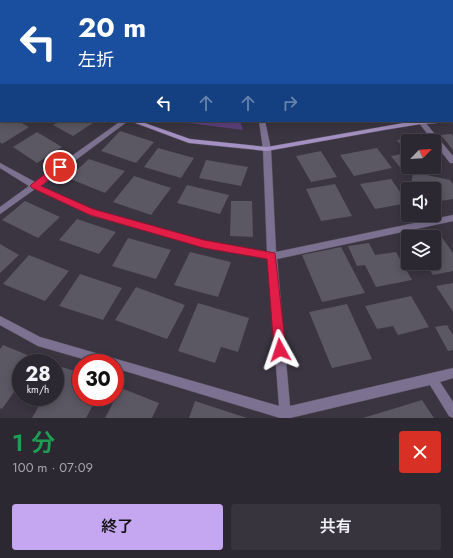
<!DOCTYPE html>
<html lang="ja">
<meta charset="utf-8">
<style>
:root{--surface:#2c2831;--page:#38343d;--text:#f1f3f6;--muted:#a6a6ab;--line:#48444d;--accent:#c5a7f1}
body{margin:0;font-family:Jost,"Noto Sans JP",sans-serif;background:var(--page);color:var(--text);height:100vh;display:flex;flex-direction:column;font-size:15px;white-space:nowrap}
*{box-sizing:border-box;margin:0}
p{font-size:13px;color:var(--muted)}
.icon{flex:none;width:22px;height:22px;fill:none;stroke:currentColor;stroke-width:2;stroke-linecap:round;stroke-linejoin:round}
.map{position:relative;height:418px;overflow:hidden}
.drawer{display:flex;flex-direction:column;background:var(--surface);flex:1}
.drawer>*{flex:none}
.banner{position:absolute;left:0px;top:0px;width:453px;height:122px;box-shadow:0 2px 10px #0003,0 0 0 1px var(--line);background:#1a4fa0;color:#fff;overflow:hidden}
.needle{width:26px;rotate:65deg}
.controls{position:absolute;left:401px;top:134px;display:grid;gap:8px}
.controls a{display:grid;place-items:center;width:40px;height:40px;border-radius:4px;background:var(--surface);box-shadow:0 2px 10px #0003,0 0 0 1px var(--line);font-size:20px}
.speed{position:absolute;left:12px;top:354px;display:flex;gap:8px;font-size:20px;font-weight:700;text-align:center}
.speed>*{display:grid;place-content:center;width:52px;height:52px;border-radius:50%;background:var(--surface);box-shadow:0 2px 10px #0003,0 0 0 1px var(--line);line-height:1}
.speed small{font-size:10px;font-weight:400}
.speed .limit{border:6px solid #d22;background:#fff;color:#111}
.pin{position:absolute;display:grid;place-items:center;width:34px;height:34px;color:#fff;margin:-17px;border:2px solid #fff;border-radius:50%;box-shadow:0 1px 4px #0007}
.me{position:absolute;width:44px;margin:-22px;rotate:355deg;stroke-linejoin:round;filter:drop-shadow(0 0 3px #0008)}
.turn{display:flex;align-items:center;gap:14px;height:84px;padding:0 12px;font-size:18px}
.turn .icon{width:52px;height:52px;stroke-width:2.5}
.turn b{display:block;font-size:28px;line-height:34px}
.lanes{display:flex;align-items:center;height:38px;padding:0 12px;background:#0003;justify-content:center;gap:20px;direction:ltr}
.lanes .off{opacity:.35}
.round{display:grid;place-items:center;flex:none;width:42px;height:42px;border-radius:4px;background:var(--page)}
.head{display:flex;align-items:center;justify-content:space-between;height:68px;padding:0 12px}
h1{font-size:24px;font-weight:600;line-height:30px;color:#1e9e55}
.action{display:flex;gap:8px;margin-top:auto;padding:8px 12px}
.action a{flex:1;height:46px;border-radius:4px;background:var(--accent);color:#111;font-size:16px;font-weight:600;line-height:46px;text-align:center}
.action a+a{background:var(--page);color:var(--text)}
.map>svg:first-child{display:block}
</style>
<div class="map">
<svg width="453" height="418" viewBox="0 0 453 418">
<rect width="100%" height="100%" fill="#3a3541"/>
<!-- green -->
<path fill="#5c437c" d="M180 121H240L243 130 181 122Z"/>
<!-- building -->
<path fill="#5b5763" d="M0 121H18L29 127 2 144 0 142Z
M60 121H96L73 136 53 125Z
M120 131 154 142 136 163 101 151Z
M37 132 62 147 37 163 13 147Z
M451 134 453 136V149H452L441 135Z
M418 137 422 141H408V167L417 168 402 170 391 156 407 153 397 140Z
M158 148 194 158 181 178 144 167Z
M377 148 392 168 354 176 340 155Z
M321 151 337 177 311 182 296 156Z
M89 159 125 171 105 193 68 178Z
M206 160 248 167 241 186 199 178Z
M413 172 450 180 453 184V199L434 202V189H413L411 186Z
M134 176 171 188 151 215 113 202Z
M391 179 408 203 375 209 360 184Z
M335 184 352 216 321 221 306 189Z
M187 185 229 195 220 214 177 203Z
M25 201 60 217 38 238 2 220Z
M231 201H252L253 237 230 236Z
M77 219 116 232 99 254 59 240Z
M436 229 453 253V271L433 275 425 263H434V237H421L418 232Z
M128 238 171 250 156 279 112 266Z
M369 243 375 255 396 252 412 280 376 287 365 265 357 266 348 246Z
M0 244 19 255 0 273Z
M341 247 365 293 322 302 302 255Z
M190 252 231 262 218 297 174 285Z
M29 255 69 271 45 301 3 284Z
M80 274 122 288 103 320 59 306Z
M453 283V312L436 286Z
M136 287 185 305 167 339 115 320Z
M411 296 429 327 398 335 393 326 377 329 365 306Z
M198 303 249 318 238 352 221 347 215 363 178 351Z
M347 304 372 359 332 368 309 312Z
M447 325 453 335V350L448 351 435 327Z
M3 345 37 359 34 363H21V382L2 409 0 408V349Z
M62 367 81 373V397H97L86 418H32L44 397H55V379Z
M121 388 159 403 152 418H105Z
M422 400 434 418H363Z
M195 401 247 418H189Z"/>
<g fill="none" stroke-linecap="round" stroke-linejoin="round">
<!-- street casing -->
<g stroke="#56525d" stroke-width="1">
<path id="street" d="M166 0H171V1H166Z
M121 121H128L41 186 92 210 204 241 267 252 263 149 259 121H265L271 149 276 252 453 215V221L277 259 290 406 453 368V378L440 382 453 402V418L449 416 430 385 290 418H280L115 368V363H97L38 346 0 325V316L40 337 279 406 268 259 204 247 90 215 35 189 0 214V207L29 186 0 168V163L35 182Z
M418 121H424L453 156V163H450L419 123Z"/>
</g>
<!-- secondary casing -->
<g stroke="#56525d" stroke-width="1">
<path id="secondary" d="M0 56 1 57V61L0 60Z
M452 118H453V123L450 122 449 121H452Z
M130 121H139L190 139 267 147 415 121H440L437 123 421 124 384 130 267 151 189 143Z"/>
</g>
<!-- street -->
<use href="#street" fill="#7d7191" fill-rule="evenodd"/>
<!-- secondary -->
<use href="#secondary" fill="#a490c2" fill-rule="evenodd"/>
</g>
<!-- route -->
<path fill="#e11d48" stroke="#92132f" d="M57 165H60L65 167 41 186 93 209 204 240 275 253 286 350 284 354 280 356 276 354 274 350 267 259 204 248 90 215 32 188 30 186 32 184Z"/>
</svg>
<div class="controls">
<a><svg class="needle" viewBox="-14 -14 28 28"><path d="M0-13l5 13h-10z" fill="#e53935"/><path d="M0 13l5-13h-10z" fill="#a6a6ab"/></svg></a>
<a><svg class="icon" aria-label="sound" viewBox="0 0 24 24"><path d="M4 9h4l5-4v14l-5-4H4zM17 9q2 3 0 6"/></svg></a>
<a><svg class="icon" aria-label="layers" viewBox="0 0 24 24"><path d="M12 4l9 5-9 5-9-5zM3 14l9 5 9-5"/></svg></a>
</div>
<div class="speed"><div>28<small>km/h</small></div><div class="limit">30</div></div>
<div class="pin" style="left:60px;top:167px;background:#d93025"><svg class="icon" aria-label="arrive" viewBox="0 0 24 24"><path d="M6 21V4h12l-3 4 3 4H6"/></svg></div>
<svg class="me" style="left:280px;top:350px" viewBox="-20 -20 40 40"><path d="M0-17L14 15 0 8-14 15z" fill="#e11d48" stroke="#fff" stroke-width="4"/></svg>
<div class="banner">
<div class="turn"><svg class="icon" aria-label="left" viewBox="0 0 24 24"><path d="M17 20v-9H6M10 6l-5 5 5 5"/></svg><div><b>20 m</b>左折</div></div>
<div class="lanes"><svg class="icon" aria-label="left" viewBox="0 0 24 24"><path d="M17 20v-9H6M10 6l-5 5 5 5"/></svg><svg class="icon off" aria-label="ahead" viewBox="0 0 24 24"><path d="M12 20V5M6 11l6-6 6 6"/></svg><svg class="icon off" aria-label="ahead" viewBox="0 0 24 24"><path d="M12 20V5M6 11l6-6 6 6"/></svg><svg class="icon off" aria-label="right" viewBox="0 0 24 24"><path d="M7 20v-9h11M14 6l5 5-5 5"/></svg></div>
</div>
</div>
<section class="drawer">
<div class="head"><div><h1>1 分</h1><p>100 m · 07:09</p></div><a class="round" style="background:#d93025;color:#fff"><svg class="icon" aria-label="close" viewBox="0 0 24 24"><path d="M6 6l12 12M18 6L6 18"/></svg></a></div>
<div class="action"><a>終了</a><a>共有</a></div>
</section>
